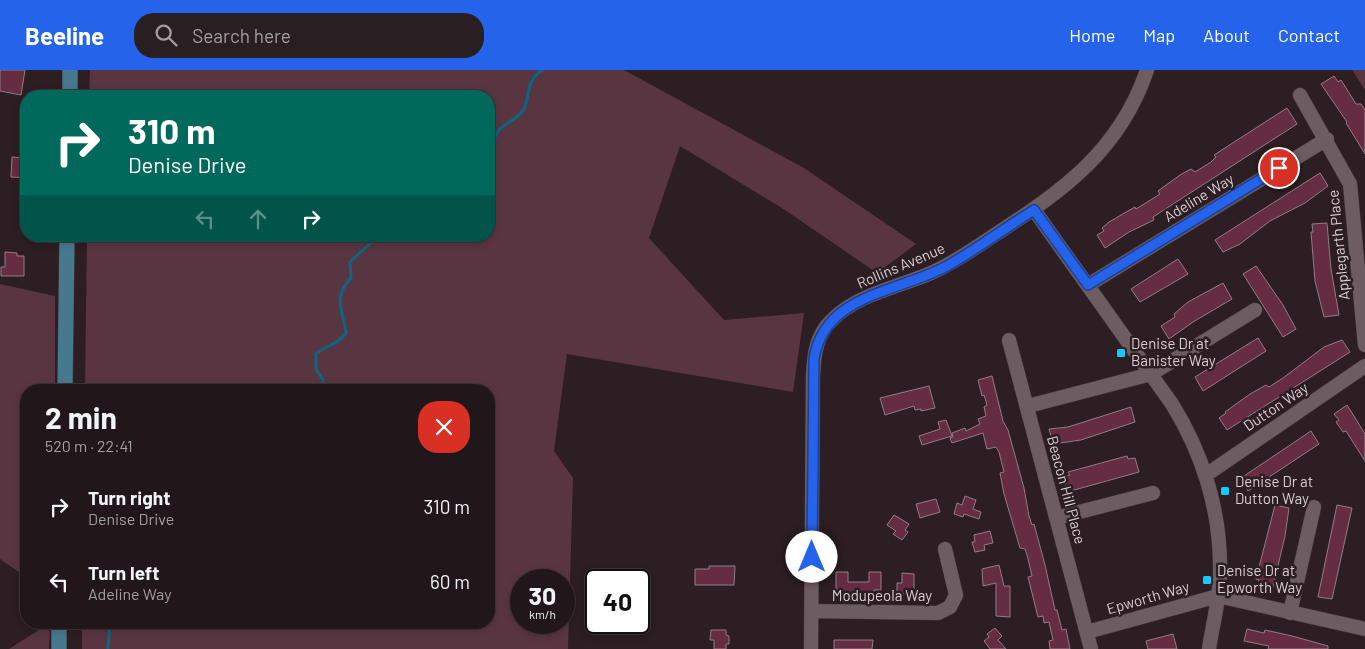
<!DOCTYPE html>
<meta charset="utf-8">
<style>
:root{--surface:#21161a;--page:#291f23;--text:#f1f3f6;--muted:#a29fa2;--line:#3e3539;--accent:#2563eb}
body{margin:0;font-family:Barlow,sans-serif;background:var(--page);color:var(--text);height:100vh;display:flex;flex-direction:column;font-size:19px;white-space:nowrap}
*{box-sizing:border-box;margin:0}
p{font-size:16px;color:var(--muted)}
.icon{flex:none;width:28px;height:28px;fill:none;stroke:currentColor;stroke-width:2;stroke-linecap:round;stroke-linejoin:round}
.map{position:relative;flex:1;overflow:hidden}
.side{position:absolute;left:20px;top:314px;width:475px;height:245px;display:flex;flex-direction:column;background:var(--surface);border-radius:20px;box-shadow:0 2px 8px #0003,0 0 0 1px var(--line)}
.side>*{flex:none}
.hud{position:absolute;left:20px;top:20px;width:475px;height:152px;border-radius:20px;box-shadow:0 2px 8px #0003,0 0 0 1px var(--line);background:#00695c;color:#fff;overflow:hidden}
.speed{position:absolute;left:510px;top:499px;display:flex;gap:10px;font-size:25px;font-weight:700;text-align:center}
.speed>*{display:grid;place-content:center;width:65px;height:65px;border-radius:50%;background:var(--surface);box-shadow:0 2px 8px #0003,0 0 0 1px var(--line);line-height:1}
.speed small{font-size:12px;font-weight:400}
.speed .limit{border:2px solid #111;border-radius:8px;background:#fff;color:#111}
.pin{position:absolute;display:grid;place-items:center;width:42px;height:42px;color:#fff;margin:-21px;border:2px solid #fff;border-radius:50%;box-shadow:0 1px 5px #0007}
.me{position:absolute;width:55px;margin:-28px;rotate:0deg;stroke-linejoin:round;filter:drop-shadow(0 0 4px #0008)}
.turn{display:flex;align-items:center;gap:18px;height:105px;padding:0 25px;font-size:22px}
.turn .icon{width:65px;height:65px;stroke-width:2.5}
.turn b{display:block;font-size:35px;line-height:42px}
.lanes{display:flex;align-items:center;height:48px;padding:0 25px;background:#0003;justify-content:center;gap:25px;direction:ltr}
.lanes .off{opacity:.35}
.round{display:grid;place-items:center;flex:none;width:52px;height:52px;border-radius:20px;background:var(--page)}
.headline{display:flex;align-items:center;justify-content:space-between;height:85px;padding:0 25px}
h1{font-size:30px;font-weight:700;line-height:38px}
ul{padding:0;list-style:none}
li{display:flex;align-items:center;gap:15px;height:75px;padding:0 25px}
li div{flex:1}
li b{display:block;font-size:19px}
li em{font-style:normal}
header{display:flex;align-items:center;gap:30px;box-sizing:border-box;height:70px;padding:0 25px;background:var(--accent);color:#fff}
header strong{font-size:24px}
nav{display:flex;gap:28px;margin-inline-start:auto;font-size:18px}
.search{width:350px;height:45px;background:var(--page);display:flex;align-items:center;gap:12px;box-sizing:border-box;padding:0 18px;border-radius:20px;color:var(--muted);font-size:19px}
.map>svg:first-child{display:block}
</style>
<header>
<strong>Beeline</strong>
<div class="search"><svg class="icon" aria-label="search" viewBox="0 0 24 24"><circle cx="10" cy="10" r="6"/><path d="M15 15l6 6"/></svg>Search here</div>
<nav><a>Home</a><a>Map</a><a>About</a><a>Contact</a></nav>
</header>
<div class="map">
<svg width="1365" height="579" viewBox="0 0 1365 579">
<rect width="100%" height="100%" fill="#2c1e23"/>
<!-- green -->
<path fill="#593542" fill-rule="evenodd" d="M90 0H624L804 98 916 174 877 203 785 140 680 76 649 168 724 250 804 243 793 322 567 284 554 381 573 408 568 579H82V553L489 552V320H85L87 166H489V26H89ZM521 510H564V552H521Z
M1352 0H1365V20Z
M0 214 55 226V320H26V507L0 489Z
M50 553 49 579H9Z"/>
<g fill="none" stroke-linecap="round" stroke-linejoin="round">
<!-- stream -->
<path stroke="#0b6781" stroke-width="3" d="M489 76C493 71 496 64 500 59 507 52 519 49 524 39 531 22 525 13 542 0
M322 320 323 310 316 299V284C326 275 339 274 346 263 343 240 332 228 351 208L350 192 378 166
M108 579 110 552"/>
</g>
<!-- building -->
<path fill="#652c42" stroke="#907e84" d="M0 0H25L21 25 0 21Z
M1334 6 1338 12 1341 10 1356 34H1361L1365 40V84L1346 53 1347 52 1321 14Z
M1287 38 1297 54 1153 147 1154 150 1129 162 1105 178 1097 165 1104 161 1102 158 1109 152 1135 137 1136 139 1160 124 1158 121 1180 105 1191 99 1195 102 1211 92 1216 87 1214 85Z
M12 87 24 88 23 92H26V108L11 107Z
M1320 103 1328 116 1305 133 1270 151 1240 174 1223 182 1215 170Z
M1327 153 1331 199 1339 245 1324 247 1315 211 1311 162H1313L1312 154Z
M5 182 17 183V186H24V206H1V197H5Z
M1178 189 1188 204 1140 232 1131 219Z
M1256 196 1283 235 1296 259 1283 267 1243 204Z
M1223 213 1232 229 1193 252 1169 269 1161 256 1175 247 1174 244 1188 232Z
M1258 268 1266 281 1203 321 1195 307Z
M1342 270 1350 282 1227 360 1219 348 1226 343 1225 342 1250 324 1266 315 1269 317 1283 308 1324 277Z
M992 306 1003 351 1008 360 1024 418 1029 446 1032 455 1034 454 1045 495 1055 540H1057L1062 560 1066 559 1070 579H1050L1049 571 1053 570 1049 552 1044 553 1043 546 1038 547 1028 507 1032 506 1027 485 1025 479 1020 478 1004 424 1000 403 1004 402 999 382 996 377 987 379 983 363 955 372 952 373 950 368 953 367 952 363 965 358 966 361 980 354 978 349 986 346 984 337 987 335 984 325 982 326 978 310Z
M929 316 935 338 921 341V339L915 340 914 336 885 345 880 328Z
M1347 335 1365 364V391L1346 361 1343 362 1336 352 1339 350 1334 344Z
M1131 337 1135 352 1081 370 1053 374 1049 359 1068 357Z
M946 350 952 366 922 375 919 366 940 359 938 352Z
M1311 361 1319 374 1248 421 1241 408Z
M1127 386 1128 389 1135 388 1139 402 1067 422 1063 407 1070 405 1068 402Z
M965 426 976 430 973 439 981 442 979 449 964 444 963 447 954 444 957 433 962 435Z
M936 429 940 442 920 448 916 434Z
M1275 435 1289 438 1285 466 1272 521 1258 518 1259 510 1256 509Z
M1337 435 1352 438 1332 529 1318 527Z
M894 445 909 454 905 460 908 462 902 470 893 464 896 461 887 455Z
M990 461 993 473 984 475 985 480 975 482 972 472H975L974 465Z
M999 495 1004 516H1010V547L996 546V513L983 516 982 499Z
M709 496H735L734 515H695V499H709Z
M836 502H848V512H869V502H881V520H874V523H842V520L836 519Z
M902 503 914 504V521H907V524H897V513H902Z
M995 558 1002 566 998 570 1006 579H990L984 571 989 567 987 564Z
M1247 559 1264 563 1265 560 1292 566 1328 576V579H1268L1269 576 1244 571Z
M711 560H726V565L729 566V574H726V579H714V570H710Z
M1173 564 1177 579H1148L1146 571Z
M834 570H873L872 579H834Z"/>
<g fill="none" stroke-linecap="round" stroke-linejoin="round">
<!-- minor casing -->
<g stroke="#473c3f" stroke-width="15">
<path id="minor" d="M1300 25 1350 114 1365 275
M1034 140 1172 334C1202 382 1220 439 1220 496 1221 524 1213 552 1209 579
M1088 215 1327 69
M1009 270 1091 579
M1028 336 1151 304 1255 240
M1206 405 1365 296
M1056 448 1153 423
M812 541 938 543 950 537 956 525 945 479
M1290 543 1314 437
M1087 562 1218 526 1365 559
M811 579 813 306C814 285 816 265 832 250 857 224 899 217 931 203 954 193 975 178 996 164 1064 120 1120 80 1147 0"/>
</g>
<!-- major casing -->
<g stroke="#473c3f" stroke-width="16">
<path id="major" d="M70 26V0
M65 320 67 166
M59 579V552"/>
</g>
<!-- minor -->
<use href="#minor" stroke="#6d5c61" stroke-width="14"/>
<!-- major -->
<use href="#major" stroke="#47798e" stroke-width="15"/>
</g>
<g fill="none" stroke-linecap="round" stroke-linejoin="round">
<!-- route casing -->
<g stroke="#184099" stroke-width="12">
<path id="route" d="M812 487 814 289C824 224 899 222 947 196 977 179 1005 158 1034 140L1088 215 1279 98"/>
</g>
<!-- route -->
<use href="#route" stroke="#2563eb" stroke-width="9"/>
</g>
<!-- markers -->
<g fill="#13cafb" stroke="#2c1e23" stroke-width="2">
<rect x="1116" y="278" width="10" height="10" rx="2.5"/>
<rect x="1220" y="416" width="10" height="10" rx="2.5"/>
<rect x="1202" y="505" width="10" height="10" rx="2.5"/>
</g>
<g text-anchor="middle" stroke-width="5" stroke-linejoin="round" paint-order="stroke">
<!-- street labels -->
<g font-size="15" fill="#d8cfd2" stroke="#2c1e23">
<text transform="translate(1199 128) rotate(-31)" y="5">Adeline Way</text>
<text transform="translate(1339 175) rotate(-96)" y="5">Applegarth Place</text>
<text transform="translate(901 196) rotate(-23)" y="5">Rollins Avenue</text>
<text transform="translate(1276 337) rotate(-34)" y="5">Dutton Way</text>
<text transform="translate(1066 420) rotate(75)" y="5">Beacon Hill Place</text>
<text x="882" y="531">Modupeola Way</text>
<text transform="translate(1148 528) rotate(-16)" y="5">Epworth Way</text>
</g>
<!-- poi labels -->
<g font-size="15" fill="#d8cfd2" stroke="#2c1e23" text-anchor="start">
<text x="1131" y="279">Denise Dr at<tspan x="1131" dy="17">Banister Way</tspan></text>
<text x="1235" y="417">Denise Dr at<tspan x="1235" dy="17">Dutton Way</tspan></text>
<text x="1217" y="506">Denise Dr at<tspan x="1217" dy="17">Epworth Way</tspan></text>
</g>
</g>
</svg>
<div class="speed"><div>30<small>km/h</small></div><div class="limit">40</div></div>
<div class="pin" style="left:1279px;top:98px;background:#d93025"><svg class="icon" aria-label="arrive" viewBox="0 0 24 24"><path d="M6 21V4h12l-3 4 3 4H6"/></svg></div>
<svg class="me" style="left:812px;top:487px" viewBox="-20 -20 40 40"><circle r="19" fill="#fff"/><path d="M0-13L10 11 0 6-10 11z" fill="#2563eb"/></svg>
<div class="hud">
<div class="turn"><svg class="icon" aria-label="right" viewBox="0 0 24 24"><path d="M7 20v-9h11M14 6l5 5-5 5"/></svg><div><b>310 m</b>Denise Drive</div></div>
<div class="lanes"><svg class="icon off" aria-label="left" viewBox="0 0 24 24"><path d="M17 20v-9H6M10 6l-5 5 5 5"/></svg><svg class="icon off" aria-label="ahead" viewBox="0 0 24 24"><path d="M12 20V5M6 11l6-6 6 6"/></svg><svg class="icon" aria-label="right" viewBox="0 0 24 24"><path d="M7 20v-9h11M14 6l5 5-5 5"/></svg></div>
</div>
<section class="side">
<div class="headline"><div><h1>2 min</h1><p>520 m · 22:41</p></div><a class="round" style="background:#d93025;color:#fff"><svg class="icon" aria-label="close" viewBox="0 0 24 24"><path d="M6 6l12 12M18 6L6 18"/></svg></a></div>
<ul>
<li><svg class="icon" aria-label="right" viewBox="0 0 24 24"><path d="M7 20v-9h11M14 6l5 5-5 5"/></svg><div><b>Turn right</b><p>Denise Drive</p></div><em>310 m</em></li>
<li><svg class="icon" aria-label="left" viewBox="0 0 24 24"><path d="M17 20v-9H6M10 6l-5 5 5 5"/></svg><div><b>Turn left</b><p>Adeline Way</p></div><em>60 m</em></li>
</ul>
</section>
</div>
